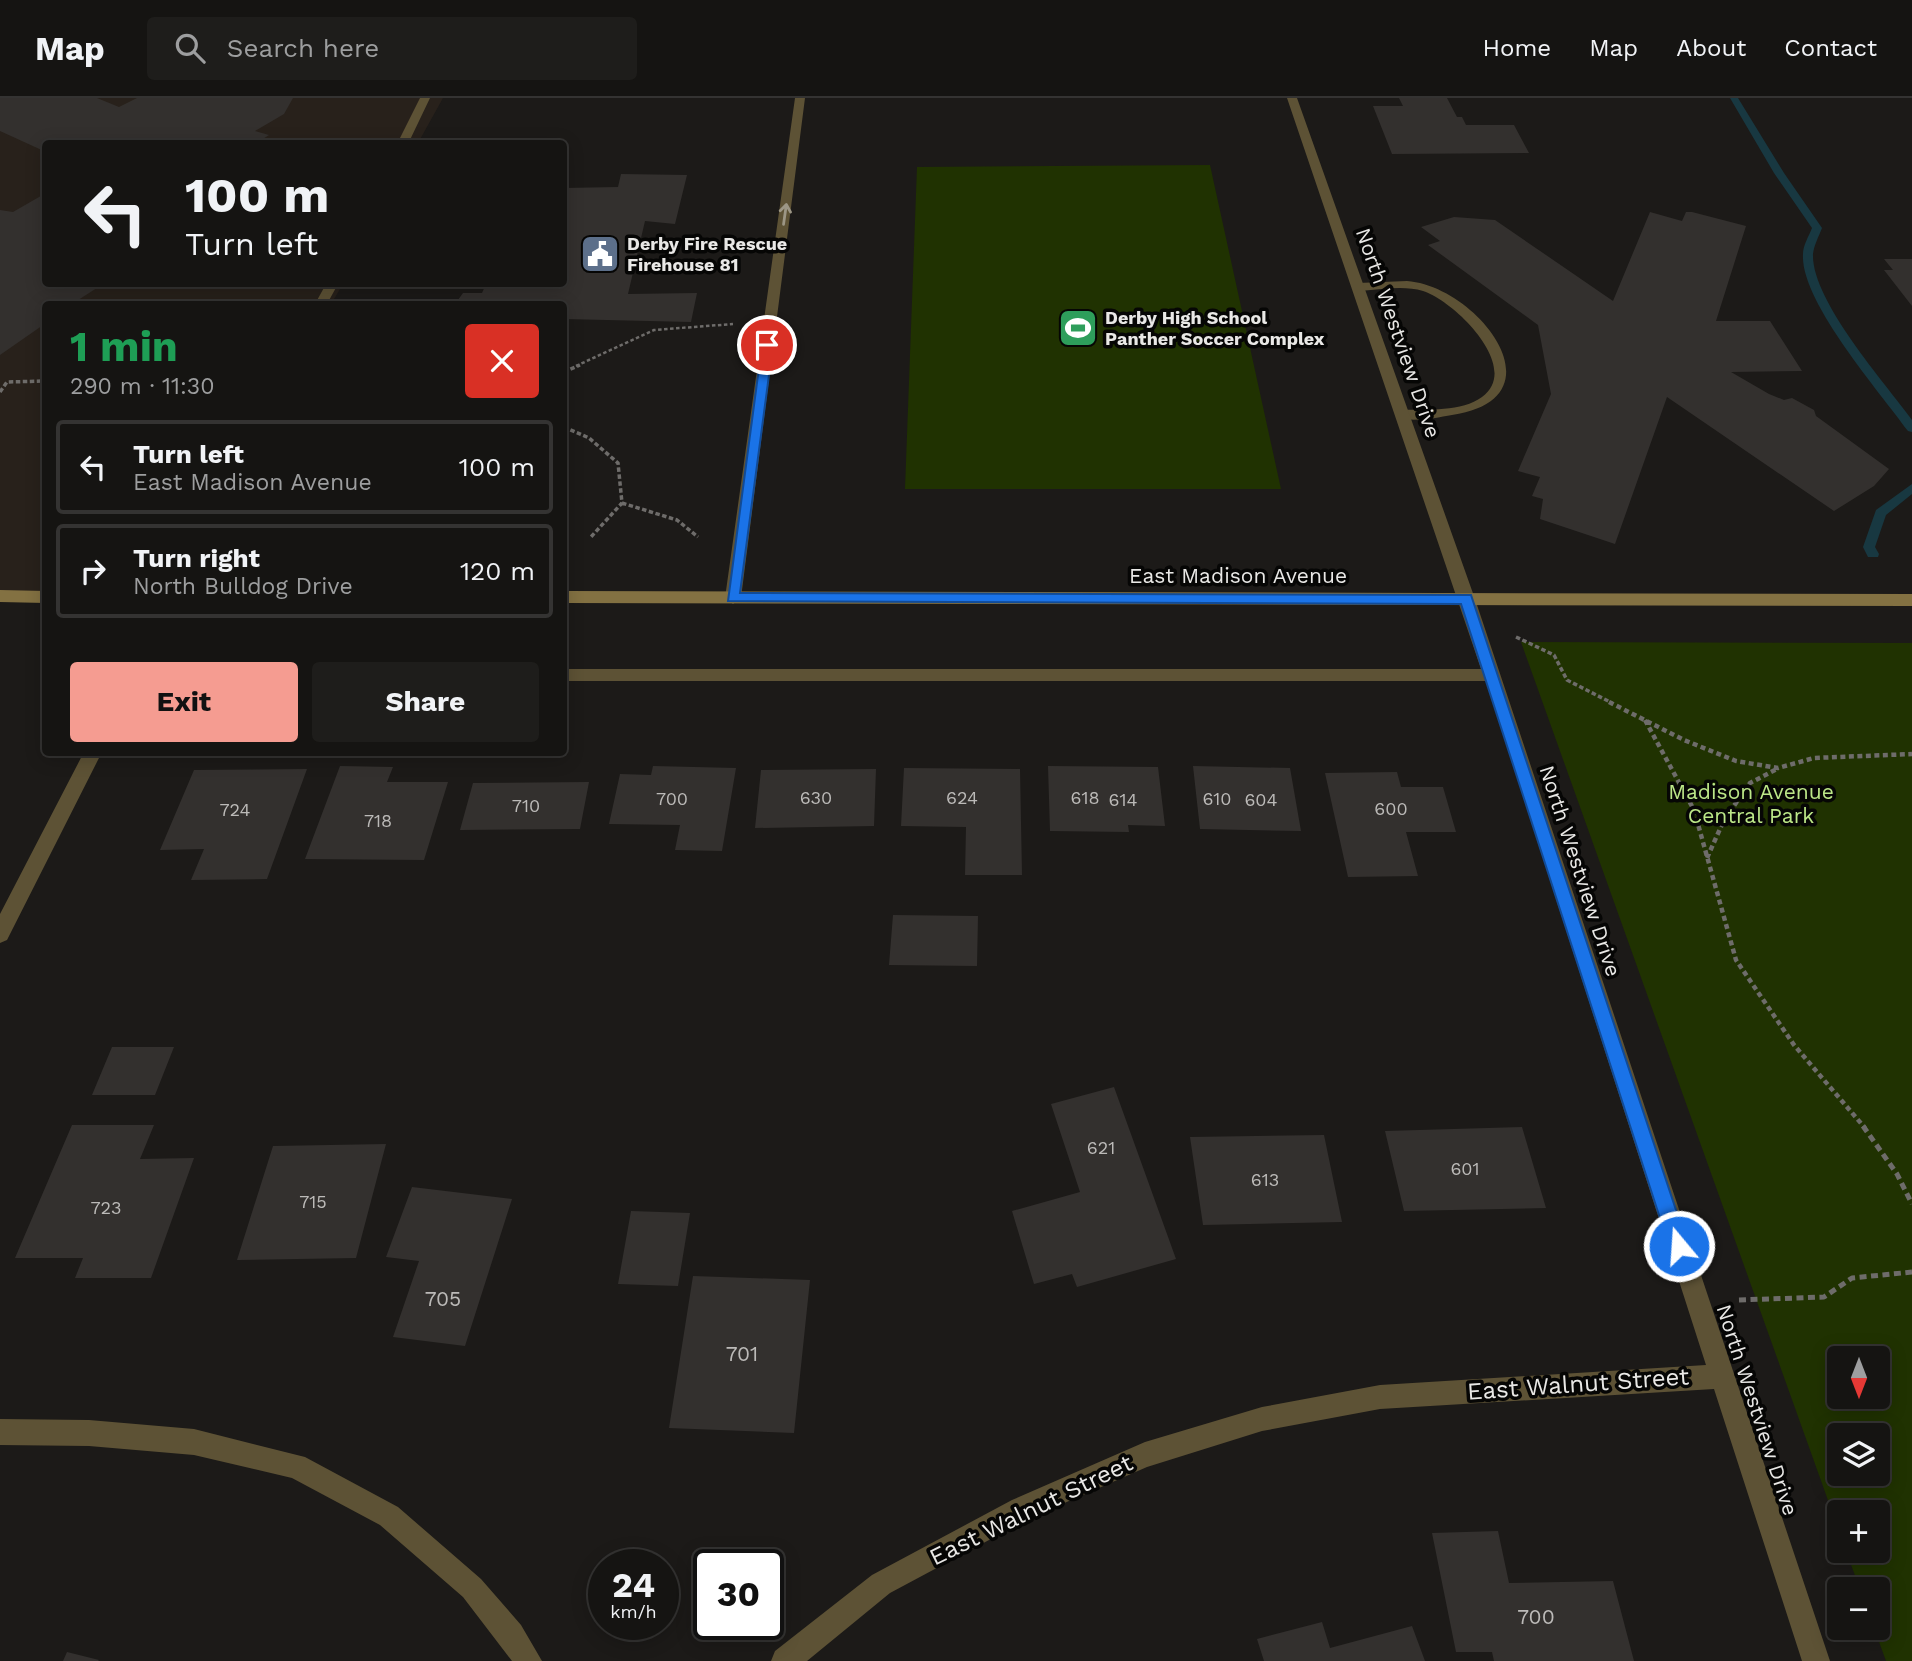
<!DOCTYPE html>
<meta charset="utf-8">
<style>
:root{--surface:#151412;--page:#1e1d1b;--text:#f1f3f6;--muted:#9d9e9f;--line:#343332;--accent:#f59c91}
body{margin:0;font-family:"Work Sans",sans-serif;background:var(--page);color:var(--text);height:100vh;display:flex;flex-direction:column;font-size:26px;white-space:nowrap}
*{box-sizing:border-box;margin:0}
p{font-size:23px;color:var(--muted)}
.icon{flex:none;width:38px;height:38px;fill:none;stroke:currentColor;stroke-width:2;stroke-linecap:round;stroke-linejoin:round}
.map{position:relative;flex:1;overflow:hidden}
.details{position:absolute;left:42px;top:203px;width:525px;height:455px;display:flex;flex-direction:column;background:var(--surface);border-radius:7px;box-shadow:0 4px 18px #0003,0 0 0 2px var(--line)}
.details>*{flex:none}
.banner{position:absolute;left:42px;top:42px;width:525px;height:147px;border-radius:7px;box-shadow:0 4px 18px #0003,0 0 0 2px var(--line);background:#151412;color:var(--text);overflow:hidden}
.needle{width:46px;rotate:180deg}
.buttons{position:absolute;left:1827px;top:1248px;display:grid;gap:14px}
.buttons a{display:grid;place-items:center;width:63px;height:63px;border-radius:7px;background:var(--surface);box-shadow:0 4px 18px #0003,0 0 0 2px var(--line);font-size:35px}
.speed{position:absolute;left:588px;top:1451px;display:flex;gap:14px;font-size:35px;font-weight:700;text-align:center}
.speed>*{display:grid;place-content:center;width:91px;height:91px;border-radius:50%;background:var(--surface);box-shadow:0 4px 18px #0003,0 0 0 2px var(--line);line-height:1}
.speed small{font-size:18px;font-weight:400}
.speed .limit{border:4px solid #111;border-radius:10px;background:#fff;color:#111}
.pin{position:absolute;display:grid;place-items:center;width:60px;height:60px;color:#fff;margin:-30px;border:4px solid #fff;border-radius:50%;box-shadow:0 2px 7px #0007}
.me{position:absolute;width:77px;margin:-38px;rotate:342deg;stroke-linejoin:round;filter:drop-shadow(0 0 5px #0008)}
.turn{display:flex;align-items:center;gap:24px;height:147px;padding:0 28px;font-size:32px}
.turn .icon{width:91px;height:91px;stroke-width:2.5}
.turn b{display:block;font-size:49px;line-height:60px}
.round{display:grid;place-items:center;flex:none;width:74px;height:74px;border-radius:7px;background:var(--page)}
.headline{display:flex;align-items:center;justify-content:space-between;height:119px;padding:0 28px}
h1{font-size:42px;font-weight:700;line-height:52px;color:#1e9e55}
.action{display:flex;gap:14px;margin-top:auto;padding:14px 28px}
.action a{flex:1;height:80px;border-radius:7px;background:var(--accent);color:#111;font-size:28px;font-weight:700;line-height:80px;text-align:center}
.action a+a{background:var(--page);color:var(--text)}
ul{padding:0;list-style:none}
li{display:flex;align-items:center;gap:21px;height:94px;margin:0 14px 10px;padding:0 14px;border:4px solid var(--line);border-radius:7px}
li div{flex:1}
li b{display:block;font-size:26px}
li em{font-style:normal}
header{display:flex;align-items:center;gap:42px;box-sizing:border-box;height:98px;padding:0 35px;background:var(--surface);border-bottom:2px solid var(--line)}
header strong{font-size:33px}
nav{display:flex;gap:38px;margin-inline-start:auto;font-size:24px}
.search{width:490px;height:63px;background:var(--page);display:flex;align-items:center;gap:18px;box-sizing:border-box;padding:0 24px;border-radius:7px;color:var(--muted);font-size:26px}
.map>svg:first-child{display:block}
</style>
<header>
<strong>Map</strong>
<div class="search"><svg class="icon" aria-label="search" viewBox="0 0 24 24"><circle cx="10" cy="10" r="6"/><path d="M15 15l6 6"/></svg>Search here</div>
<nav><a>Home</a><a>Map</a><a>About</a><a>Contact</a></nav>
</header>
<div class="map">
<svg width="1912" height="1563" viewBox="0 0 1912 1563">
<rect width="100%" height="100%" fill="#1c1a18"/>
<!-- built -->
<path fill="#28211b" d="M0 0H443L418 45 46 46V186H343L331 206H46L45 500 0 501Z"/>
<!-- green -->
<path fill="#203201" fill-rule="evenodd" d="M1210 67 1281 391H905L917 69Z
M1521 544 1912 545V1563H1886L1874 1530H1878V1491H1860L1846 1453 1878 1452V1414H1839V1433ZM1839 1260H1878V1298H1839ZM1839 1337H1878V1376H1839Z"/>
<g fill="none" stroke-linecap="round" stroke-linejoin="round">
<!-- stream -->
<path fill="#183841" fill-rule="evenodd" d="M1730 0H1738L1784 75 1822 130C1819 138 1814 147 1813 156 1811 202 1885 285 1912 322V334L1908 333C1880 294 1800 203 1803 156 1803 147 1809 138 1812 130L1774 75Z
M1912 386V396L1886 417 1875 449 1879 456 1878 459H1868L1863 449 1876 412Z"/>
</g>
<!-- building -->
<path fill="#33302e" d="M0 0H97L119 9 137 0H293L284 16 255 33 269 37 255 46H46V54L0 33Z
M1399 0H1447L1457 19H1462L1466 27H1514L1529 55 1392 56 1373 8H1403Z
M621 76 687 77 675 126 645 123 628 196 697 195 691 224 564 221V206H455L463 195H482L486 186H564V90L618 89Z
M46 95V186H103L72 206H46V225L0 257V112L13 114Z
M1650 114 1682 123 1686 114H1692L1746 128 1716 223H1770L1802 273 1731 274 1769 296 1784 302 1792 300 1814 312 1816 318 1889 371 1874 388 1834 413 1667 299 1615 446 1540 421 1543 401 1532 398 1540 379 1518 373 1551 296 1538 227 1428 147 1440 143 1421 129 1454 119 1495 122 1613 203Z
M1884 161H1912V208L1884 172H1893Z
M340 668 393 669 387 684H448L424 762 305 761Z
M653 668 736 670 722 753 675 752 680 727 609 726 620 676 651 677Z
M1048 668 1158 669 1165 728 1128 727 1129 734 1050 733Z
M1193 668 1290 670 1301 733 1200 731Z
M904 670 1020 671 1022 777H965L966 729 901 728Z
M307 671 267 781 191 782 204 751 160 752 194 672Z
M876 671 874 728 755 730 761 672Z
M1397 674 1401 689H1443L1456 734H1406L1418 778 1348 779 1325 675Z
M589 684 580 731 460 732 473 685Z
M893 817 978 818 977 868 889 867Z
M112 949H174L155 997H92Z
M1114 989 1176 1161 1077 1189 1072 1176 1034 1186 1012 1113 1080 1094 1051 1006Z
M72 1027H154L140 1061 194 1060 151 1180H75L83 1160H15Z
M1522 1029 1546 1110 1404 1113 1385 1033Z
M1324 1037 1342 1124 1203 1127 1190 1039Z
M386 1046 356 1160 237 1162 273 1048Z
M412 1089 512 1101 465 1248 393 1239 419 1163 386 1159Z
M631 1113 690 1115 678 1188 618 1186Z
M693 1178 810 1182 794 1335 669 1330Z
M1498 1433 1509 1485 1613 1483 1634 1563H1494L1492 1554H1456L1432 1435Z
M1322 1524 1330 1550 1412 1528 1425 1563H1264L1257 1541Z
M67 1554 99 1562 98 1563H63Z"/>
<g fill="none" stroke-linecap="round" stroke-linejoin="round">
<!-- path-far3 -->
<path stroke="#6e6c6a" stroke-width="2.5" stroke-dasharray="3.5 2.5" stroke-linecap="butt" d="M576 268 654 232 733 226"/>
<!-- path-far2 -->
<path stroke="#6e6c6a" stroke-width="3.5" stroke-dasharray="4.5 2.5" stroke-linecap="butt" d="M564 274 580 267
M0 294 7 284 46 283
M564 329 589 340 618 365 622 405 590 440
M622 405 677 422 698 439
M1516 539 1554 557 1567 582 1612 605"/>
<!-- path-far1 -->
<path stroke="#6e6c6a" stroke-width="4.5" stroke-dasharray="5 3.5" stroke-linecap="butt" d="M1609 604 1684 642 1736 663 1778 670 1814 660 1912 656
M1645 622 1694 712 1736 862 1794 947 1865 1030
M1707 760 1724 722 1750 685 1777 671"/>
<!-- path -->
<path stroke="#6e6c6a" stroke-width="5" stroke-dasharray="7 4.5" stroke-linecap="butt" d="M1863 1028 1897 1076 1912 1106
M1739 1202 1824 1199 1852 1180 1912 1174"/>
<!-- service -->
<path fill="#5d5235" fill-rule="evenodd" d="M1407 183C1477 188 1565 300 1452 317 1436 320 1414 324 1398 320V314L1403 312C1427 311 1462 314 1482 299 1523 269 1453 202 1423 193 1403 187 1379 192 1358 193L1352 189 1358 185Z"/>
<!-- minor -->
<path fill="#5d5235" fill-rule="evenodd" d="M795 0H805L741 500 733 506 725 500Z
M1287 0H1297L1475 501 1830 1563H1802L1714 1291 1380 1311 1262 1333 1147 1369 1030 1420 890 1495 807 1563H771L775 1553 872 1477 1012 1402 1145 1344 1262 1309 1380 1287 1706 1267 1486 583H564V571H1481Z
M0 1321 89 1322 194 1331 305 1359 398 1409 481 1481 521 1527 542 1563H512L463 1499 380 1427 292 1380 194 1357 89 1348 0 1347Z"/>
<!-- tertiary -->
<path fill="#5d5235" fill-rule="evenodd" d="M420 0H430L408 46H397Z
M326 186H338L327 206H315Z
M84 654H102L7 842 0 845V816Z"/>
<!-- secondary -->
<path fill="#837142" fill-rule="evenodd" d="M0 492 46 493V505L0 504Z
M564 493 1912 496V508L564 505Z"/>
</g>
<!-- one-way arrows -->
<defs><path id="oneway-shaft" d="M-6 0H5M1.5-3L5.5 0L1.5 3" fill="none" stroke-width="1.6" stroke-linecap="round" stroke-linejoin="round" transform="scale(1.75)"/></defs>
<use stroke="#9c9685" href="#oneway-shaft" transform="translate(785 116) rotate(-82)"/>
<!-- route -->
<path fill="#1a73e8" stroke="#114b97" stroke-width="2" d="M767 243 773 247 740 495 1471 497 1688 1148 1685 1155 1679 1157 1672 1155 1669 1148 1461 506 728 503 762 247Z"/>
<!-- icons -->
<defs>
<g id="civic-square" transform="scale(2.0125)"><rect x="-9" y="-9" width="18" height="18" rx="4" fill="#5c6f8a" stroke="#060605"/><path d="M-.6-6.5H3V-4.5H.6V-3L4-1V1h2V6H-6V1h2V-1L-.6-3ZM-1.2 2.5V6h2.4V2.5Z" fill="#fff"/></g>
<g id="stadium-square" transform="scale(2.0125)"><rect x="-9" y="-9" width="18" height="18" rx="4" fill="#2e9e5b" stroke="#060605"/><path d="M0-5a6.5 5 0 1 0 0 10a6.5 5 0 1 0 0-10ZM-3.5-1.8h7v3.6h-7Z" fill="#fff"/></g>
</defs>
<g fill-rule="evenodd">
<use href="#civic-square" x="600" y="156"/>
<use href="#stadium-square" x="1078" y="230"/>
</g>
<g text-anchor="middle" stroke-width="7" stroke-linejoin="round" paint-order="stroke">
<!-- far-poi labels -->
<g font-size="18" font-weight="bold" fill="#e9e8e6" stroke="#060605" text-anchor="start">
<text x="627" y="152">Derby Fire Rescue<tspan x="627" dy="21">Firehouse 81</tspan></text>
<text x="1105" y="226">Derby High School<tspan x="1105" dy="21">Panther Soccer Complex</tspan></text>
</g>
<!-- number labels -->
<g font-size="18" fill="#bcbab8">
<text x="816" y="706">630</text>
<text x="962" y="706">624</text>
<text x="1085" y="706">618</text>
<text x="672" y="707">700</text>
<text x="1217" y="707">610</text>
<text x="1123" y="708">614</text>
<text x="1261" y="708">604</text>
<text x="526" y="714">710</text>
<text x="1391" y="717">600</text>
<text x="235" y="718">724</text>
<text x="378" y="729">718</text>
<text x="1101" y="1056">621</text>
<text x="1465" y="1077">601</text>
<text x="1265" y="1088">613</text>
<text x="313" y="1110">715</text>
<text x="106" y="1116">723</text>
</g>
<!-- street labels -->
<g font-size="21" fill="#e9e8e6" stroke="#060605">
<text transform="translate(1398 235) rotate(71)" y="7">North Westview Drive</text>
<text x="1238" y="485">East Madison Avenue</text>
<text transform="translate(1580 773) rotate(72)" y="7">North Westview Drive</text>
<text transform="translate(1757 1312) rotate(72)" y="7">North Westview Drive</text>
</g>
<!-- park labels -->
<g font-size="21" fill="#bce788" stroke="#060605">
<text x="1751" y="701">Madison Avenue<tspan x="1751" dy="24">Central Park</tspan></text>
</g>
<!-- near-number labels -->
<g font-size="21" fill="#bcbab8">
<text x="443" y="1208">705</text>
<text x="742" y="1263">701</text>
<text x="1536" y="1526">700</text>
</g>
<!-- near-street labels -->
<g font-size="24" fill="#e9e8e6" stroke="#060605">
<text transform="translate(1578 1286) rotate(-4)" y="8">East Walnut Street</text>
<text transform="translate(1031 1412) rotate(-26)" y="8">East Walnut Street</text>
</g>
</g>
</svg>
<div class="buttons">
<a><svg class="needle" viewBox="-14 -14 28 28"><path d="M0-13l5 13h-10z" fill="#e53935"/><path d="M0 13l5-13h-10z" fill="#9d9e9f"/></svg></a>
<a><svg class="icon" aria-label="layers" viewBox="0 0 24 24"><path d="M12 4l9 5-9 5-9-5zM3 14l9 5 9-5"/></svg></a>
<a>+</a>
<a>−</a>
</div>
<div class="speed"><div>24<small>km/h</small></div><div class="limit">30</div></div>
<div class="pin" style="left:767px;top:247px;background:#d93025"><svg class="icon" aria-label="arrive" viewBox="0 0 24 24"><path d="M6 21V4h12l-3 4 3 4H6"/></svg></div>
<svg class="me" style="left:1679px;top:1148px" viewBox="-20 -20 40 40"><circle r="17" fill="#1a73e8" stroke="#fff" stroke-width="3"/><path d="M0-11L8 9 0 5-8 9z" fill="#fff"/></svg>
<div class="banner">
<div class="turn"><svg class="icon" aria-label="left" viewBox="0 0 24 24"><path d="M17 20v-9H6M10 6l-5 5 5 5"/></svg><div><b>100 m</b>Turn left</div></div>
</div>
<section class="details">
<div class="headline"><div><h1>1 min</h1><p>290 m · 11:30</p></div><a class="round" style="background:#d93025;color:#fff"><svg class="icon" aria-label="close" viewBox="0 0 24 24"><path d="M6 6l12 12M18 6L6 18"/></svg></a></div>
<ul>
<li><svg class="icon" aria-label="left" viewBox="0 0 24 24"><path d="M17 20v-9H6M10 6l-5 5 5 5"/></svg><div><b>Turn left</b><p>East Madison Avenue</p></div><em>100 m</em></li>
<li><svg class="icon" aria-label="right" viewBox="0 0 24 24"><path d="M7 20v-9h11M14 6l5 5-5 5"/></svg><div><b>Turn right</b><p>North Bulldog Drive</p></div><em>120 m</em></li>
</ul>
<div class="action"><a>Exit</a><a>Share</a></div>
</section>
</div>
